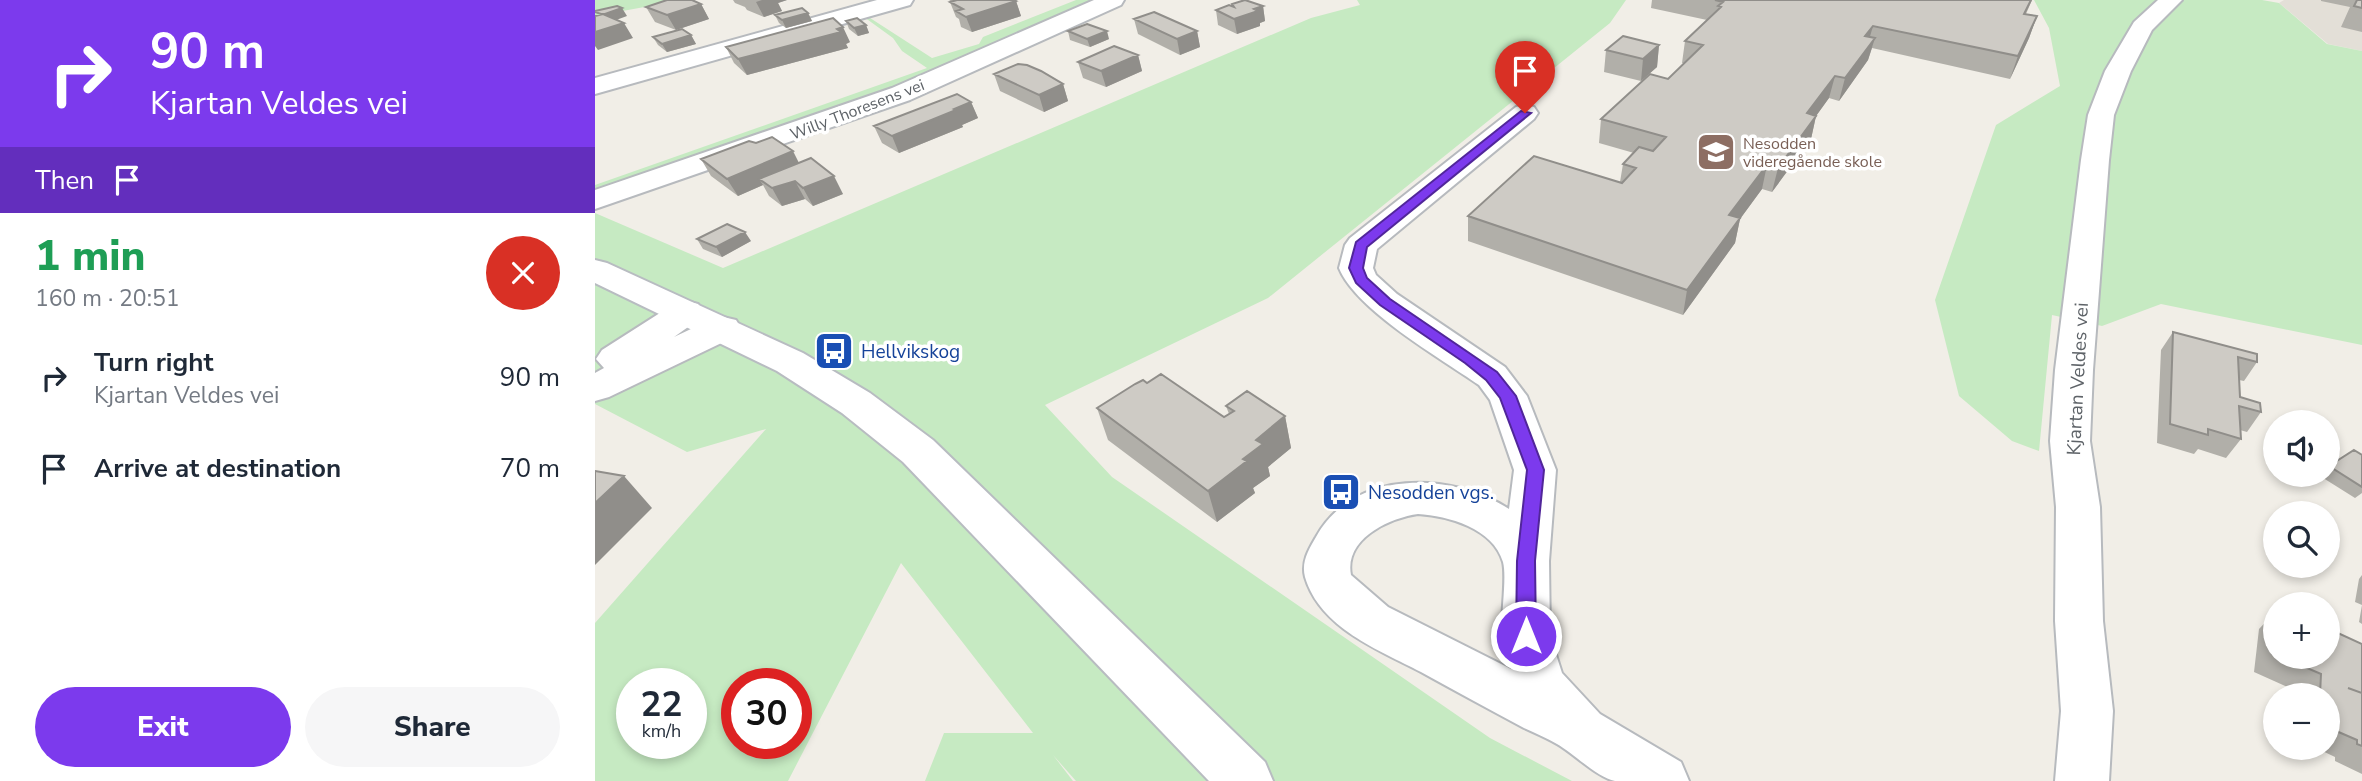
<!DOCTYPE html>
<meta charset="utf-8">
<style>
:root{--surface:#fff;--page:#f6f6f7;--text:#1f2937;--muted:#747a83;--accent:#7c3aed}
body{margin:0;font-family:"Nunito Sans",sans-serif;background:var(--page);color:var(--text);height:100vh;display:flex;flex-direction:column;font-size:26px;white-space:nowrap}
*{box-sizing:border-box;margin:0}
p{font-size:23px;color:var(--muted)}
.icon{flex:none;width:38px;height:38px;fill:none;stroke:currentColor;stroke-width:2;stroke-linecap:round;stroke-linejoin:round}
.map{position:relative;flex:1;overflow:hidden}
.panel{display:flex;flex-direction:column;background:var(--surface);width:595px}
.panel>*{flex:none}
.guide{background:#7c3aed;color:#fff;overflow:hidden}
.fabs{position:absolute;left:1668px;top:410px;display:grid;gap:14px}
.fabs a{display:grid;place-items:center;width:77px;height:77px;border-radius:50%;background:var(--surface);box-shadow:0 4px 10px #0003;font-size:35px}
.speed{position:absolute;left:21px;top:668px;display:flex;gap:14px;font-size:35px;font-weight:700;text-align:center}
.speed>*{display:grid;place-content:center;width:91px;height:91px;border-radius:50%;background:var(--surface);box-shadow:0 4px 10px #0003;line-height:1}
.speed small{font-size:18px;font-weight:400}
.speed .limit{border:10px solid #d22;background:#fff;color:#111}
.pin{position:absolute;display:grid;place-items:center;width:60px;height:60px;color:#fff;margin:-72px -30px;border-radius:50% 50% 50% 0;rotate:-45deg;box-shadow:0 0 7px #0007}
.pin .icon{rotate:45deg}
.me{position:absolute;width:77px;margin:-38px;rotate:0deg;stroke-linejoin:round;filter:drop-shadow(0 0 5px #0008)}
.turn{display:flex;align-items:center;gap:24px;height:147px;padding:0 35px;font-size:32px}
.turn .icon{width:91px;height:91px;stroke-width:2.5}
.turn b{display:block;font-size:49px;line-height:60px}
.then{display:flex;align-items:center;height:66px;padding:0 35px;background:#0003;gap:14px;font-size:26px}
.round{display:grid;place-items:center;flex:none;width:74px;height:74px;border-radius:37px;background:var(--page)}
.summary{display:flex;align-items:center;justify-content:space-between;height:119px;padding:0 35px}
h1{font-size:42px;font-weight:800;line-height:52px;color:#1e9e55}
.cta{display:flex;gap:14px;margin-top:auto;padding:14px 35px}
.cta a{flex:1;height:80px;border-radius:42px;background:var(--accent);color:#fff;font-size:28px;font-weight:800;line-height:80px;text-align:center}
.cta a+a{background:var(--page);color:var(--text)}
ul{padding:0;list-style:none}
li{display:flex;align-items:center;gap:21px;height:91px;padding:0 35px}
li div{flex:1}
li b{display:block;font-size:26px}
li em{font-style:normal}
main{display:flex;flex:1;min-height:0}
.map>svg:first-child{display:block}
</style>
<main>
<section class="panel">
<div class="guide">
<div class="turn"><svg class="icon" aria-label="right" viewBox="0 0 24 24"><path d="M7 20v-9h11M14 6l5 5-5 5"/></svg><div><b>90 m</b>Kjartan Veldes vei</div></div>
<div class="then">Then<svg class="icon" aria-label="arrive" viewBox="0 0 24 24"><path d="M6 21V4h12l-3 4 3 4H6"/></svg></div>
</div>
<div class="summary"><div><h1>1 min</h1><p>160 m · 20:51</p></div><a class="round" style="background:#d93025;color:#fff"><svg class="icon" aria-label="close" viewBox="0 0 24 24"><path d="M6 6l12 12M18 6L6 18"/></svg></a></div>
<ul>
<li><svg class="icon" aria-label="right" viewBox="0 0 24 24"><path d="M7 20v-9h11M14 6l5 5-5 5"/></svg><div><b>Turn right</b><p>Kjartan Veldes vei</p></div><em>90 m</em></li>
<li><svg class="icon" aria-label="arrive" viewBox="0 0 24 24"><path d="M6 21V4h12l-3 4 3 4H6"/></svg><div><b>Arrive at destination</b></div><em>70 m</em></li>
</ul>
<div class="cta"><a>Exit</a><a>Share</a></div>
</section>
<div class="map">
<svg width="1767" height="781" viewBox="0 0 1767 781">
<rect width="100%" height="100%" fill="#f1eee7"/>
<!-- education -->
<path fill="#e3dfd7" d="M1689 0H1767V51L1733 44 1684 3Z"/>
<!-- green -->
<path fill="#c6eac2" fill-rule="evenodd" d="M0 0H88L0 16Z
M481 0H511L293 95 0 195V185L332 68 307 51 298 38 269 17 272 16 337 58 384 44 388 37Z
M762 0H1031L1015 23 673 298 450 405 517 477 895 738 977 781H481L458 755 478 781H330L349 733H438L306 563 193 781H0V623L171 429 92 452 0 404V213L128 268 716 18 765 5ZM37 684H96V744H37ZM142 684H201V744H142Z
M1439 0H1667L1684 3 1732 44 1767 51V345L1566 304 1507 326 1457 315 1444 451 1417 441 1364 396 1340 300 1401 125 1465 86 1454 28Z"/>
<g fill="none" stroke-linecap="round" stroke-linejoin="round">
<!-- street casing -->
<g stroke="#b7babe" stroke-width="4">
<path id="street" d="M282 0H318L315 5 0 94V78Z
M499 0H529L526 5 315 100 0 209V190L297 88Z
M1563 0H1587L1557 30 1536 71 1519 115 1514 160 1498 370 1495 441 1505 507 1508 621 1518 711 1514 781H1460L1466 711 1460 621 1461 507 1455 441 1460 370 1486 160 1493 115 1510 71 1539 22Z
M930 105 939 107 943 113 939 119 782 249 778 268 781 275 802 294 910 367 932 396 961 470 954 561 955 636 967 673 1005 714 1086 762 1094 781C1071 781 1043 781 1020 781 1003 778 978 753 962 744 952 738 940 733 929 728 894 709 860 691 826 672 784 650 725 628 710 577 706 562 714 549 721 537 759 468 857 472 914 509L919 470 895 400 884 385C845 358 761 310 744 268L750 245 755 238 921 107ZM823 514C853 516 898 528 908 562 912 577 906 614 907 632 907 644 913 657 916 669L793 607 756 575C749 539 794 518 823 514Z
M91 301 103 304 109 312 103 320 79 337 115 320 128 317 141 320 146 328 141 336 14 397 0 401V373L9 368 1 359 7 350 79 304Z"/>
</g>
<!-- secondary casing -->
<g stroke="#b8bcc1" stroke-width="4">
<path id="secondary" d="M0 260 12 263 208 353 275 393 338 440 670 762 678 781H614L308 462 247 413 182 371 0 283Z"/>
</g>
<!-- street -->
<use href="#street" fill="#fff" fill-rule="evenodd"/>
<!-- secondary -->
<use href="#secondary" fill="#fff" fill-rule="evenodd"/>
</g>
<!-- wall -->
<path fill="#b1afa9" d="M138 0H192L183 3 187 11 169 17 152 10 150 7 140 3Z
M354 0H419L421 1 426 16 377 32 366 27 364 19 361 17 355 2H357Z
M1057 0H1437L1431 14 1442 16 1434 38 1415 79 1277 48 1273 60 1244 101 1234 98 1221 116 1216 139 1177 192 1167 189 1145 219 1140 243 1088 315 873 241V216L1025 182 1028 164 1039 153 1004 143 1006 119 1073 79 1089 63H1087L1090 41 1112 20 1056 8Z
M1726 0H1767V32L1746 27 1755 7 1726 1Z
M106 4 114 19 81 30 60 22 51 7Z
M637 4 668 6 670 21 665 23V26L642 34 623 25 621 10 637 6Z
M213 13 217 21 191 28 184 23 180 15Z
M539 19 602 31 605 47 585 55 543 34Z
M251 21 271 25 274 33 263 36 254 29Z
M473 31 514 39 495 47 475 40Z
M96 35 101 44 72 52 63 45 58 37Z
M255 42 251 44 253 48 152 75 139 63 131 47Z
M1064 45 1062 67 1046 81 1009 72 1011 50Z
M543 55 547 71 511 87 488 78 483 62Z
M399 74 468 84 473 101 449 112 405 91Z
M376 102 383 118 367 125 368 127 304 153 287 143 279 126Z
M106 159 204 163 248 194 218 206 210 199 187 206 174 196 168 185 143 196 116 176Z
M102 239 156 241 127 257 108 249Z
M1578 332 1662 362 1649 381 1644 380 1645 397 1666 412 1652 432 1645 430 1646 439 1631 458 1603 449 1599 454 1562 443 1566 350Z
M552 383 629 417 634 414 631 406 690 416 696 448 673 467 675 476 658 488 660 493 622 522 513 440 502 408Z
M1767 455V493L1760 498 1725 476 1727 474H1732V468L1734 466Z
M1767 575V624L1764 622 1767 605 1760 602 1764 579Z
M1680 612V656H1732L1767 644V774L1740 761V757L1719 747H1732V695H1706V693L1659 672 1664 629Z"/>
<!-- shaded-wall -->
<path fill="#908e8a" d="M167 0H192L183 3 187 11 169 17 161 2Z
M421 1 426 16 377 32 371 17Z
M106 4 114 19 81 30 72 15Z
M668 6 670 21 665 23V26L642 34 639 19 659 9Z
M27 8 32 16 13 23 8 15Z
M213 13 217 21 191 28 187 20Z
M1442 16 1434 38 1415 79 1423 56Z
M29 23 38 38 3 50 0 46V32Z
M271 25 274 33 263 36 259 28Z
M1278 26 1272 47 1270 36Z
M248 27 255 42 251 44 253 48 152 75 143 59Z
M512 31 514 39 495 47 492 39Z
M602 31 605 47 585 55 582 39Z
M96 35 101 44 72 52 67 44Z
M1280 38 1273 60 1244 101 1250 78Z
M1064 45 1062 67 1046 81 1048 59Z
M543 55 547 71 511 87 506 71Z
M1240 76 1234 98 1221 116 1216 139 1177 192 1183 168 1212 113Z
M468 84 473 101 449 112 444 95Z
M376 102 383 118 367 125 368 127 304 153 297 136Z
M198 151 207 169 164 179 168 185 143 196 132 179Z
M1172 165 1167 189 1145 219 1140 243 1088 315 1092 290 1134 215Z
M239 176 248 194 218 206 208 188Z
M200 181 210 199 187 206 177 188Z
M150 232 156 241 127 257 121 247Z
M690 416 696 448 673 467 675 476 658 488 660 493 622 522 613 491 648 459 661 440Z
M29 476 57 508 0 565V503Z"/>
<!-- building -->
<path fill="#cecbc5" stroke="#908e8a" stroke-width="2" d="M72 0H97L106 4 72 15 51 7Z
M362 0H419L421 1 371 17 361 11 368 9 355 2Z
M650 0 668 6 659 9 663 11 639 19 621 10 634 5 639 7 637 4Z
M1120 0H1436L1429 14 1442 16 1423 56 1278 26 1270 36 1280 38 1250 78 1240 76 1212 113 1221 116 1183 168 1172 165 1134 215 1145 218 1092 290 873 216 939 156 1027 183 1041 168 1028 164 1044 147 1058 151 1071 137 1006 119 1055 74 1073 79 1108 45 1090 41 1126 7 1123 6 1128 2Z
M1762 0H1767V8L1759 6Z
M22 6 27 8 10 14H6L0 12V11Z
M207 8 213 13 187 20 180 15Z
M559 12 602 31 582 39 539 19Z
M8 14 29 23 0 32V16Z
M238 18 248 27 242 29 246 32 143 59 131 47Z
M262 18 271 25 259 28 251 21Z
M492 24 512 31 492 39 473 31Z
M87 29 96 35 67 44 58 37Z
M1028 36 1064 45 1048 59 1011 50Z
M519 46 543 55 506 71 483 62Z
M423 64 432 65 446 71 468 84 444 95 399 74Z
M362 94 376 102 359 109 361 110 297 136 279 126Z
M177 137 198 151 132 179 106 159 154 141 161 143Z
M216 158 239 176 208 188 200 181 177 188 164 179Z
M132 224 150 232 121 247 102 239Z
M1578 332 1662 354V362L1643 357 1645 397 1665 403 1666 412 1644 406 1646 439 1613 429V435L1575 424Z
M566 374 629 417 639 411 631 406 652 391 690 416 661 440 668 444 648 459 652 461 613 491 502 408 540 384 548 380 552 383Z
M1759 450 1767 455V487L1734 466Z
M0 471 29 476 0 503Z
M1680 628V655L1677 654Z
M1732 628 1767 644V693L1753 688 1767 693V746L1762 744V740L1732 727V695H1725L1726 674 1684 656H1732Z"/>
<!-- route -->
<path fill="#7c3aed" stroke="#51269a" stroke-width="2" d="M926 111 936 113 772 247 768 268 772 278 795 299 902 372 921 396 949 470 940 561 941 636 938 642 931 645 924 642 921 636 922 561 932 470 905 398 891 380 870 363 785 305 761 283 754 268 761 242Z"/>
<!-- icons -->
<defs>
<g id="school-square" transform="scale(2.0125)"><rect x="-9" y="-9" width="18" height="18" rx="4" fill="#8d6e63" stroke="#fff"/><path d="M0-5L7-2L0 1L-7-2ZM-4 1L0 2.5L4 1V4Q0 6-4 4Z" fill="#fff"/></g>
<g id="bus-square" transform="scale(2.0125)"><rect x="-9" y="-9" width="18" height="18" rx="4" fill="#1a4fb4" stroke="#fff"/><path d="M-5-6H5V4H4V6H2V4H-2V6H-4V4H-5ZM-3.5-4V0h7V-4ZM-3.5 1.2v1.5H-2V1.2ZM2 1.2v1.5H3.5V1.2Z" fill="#fff"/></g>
</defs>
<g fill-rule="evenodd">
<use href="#school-square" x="1121" y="152"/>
<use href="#bus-square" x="239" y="351"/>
<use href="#bus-square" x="746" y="492"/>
</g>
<g text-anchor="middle" stroke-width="7" stroke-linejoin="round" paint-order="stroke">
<!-- far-street labels -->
<g font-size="16" fill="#5e6368" stroke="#fff">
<text transform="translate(262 109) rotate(-21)" y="6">Willy Thoresens vei</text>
</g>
<!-- far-education labels -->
<g font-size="16" fill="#785e54" stroke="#fff" text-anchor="start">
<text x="1148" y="149">Nesodden<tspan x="1148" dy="18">videregående skole</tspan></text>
</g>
<!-- transit labels -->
<g font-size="19" fill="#164399" stroke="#fff" text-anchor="start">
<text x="266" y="358">Hellvikskog</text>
<text x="773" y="499">Nesodden vgs.</text>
</g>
<!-- street labels -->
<g font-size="19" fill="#5e6368" stroke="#fff">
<text transform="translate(1482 379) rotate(-87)" y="7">Kjartan Veldes vei</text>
</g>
</g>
</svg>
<div class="fabs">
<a><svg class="icon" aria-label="sound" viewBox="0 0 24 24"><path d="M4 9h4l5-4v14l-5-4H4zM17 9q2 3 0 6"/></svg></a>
<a><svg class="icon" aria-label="search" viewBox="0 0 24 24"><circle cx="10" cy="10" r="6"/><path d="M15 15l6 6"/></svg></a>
<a>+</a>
<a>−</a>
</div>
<div class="speed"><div>22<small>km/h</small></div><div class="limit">30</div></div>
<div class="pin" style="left:930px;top:113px;background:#d93025"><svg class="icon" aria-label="arrive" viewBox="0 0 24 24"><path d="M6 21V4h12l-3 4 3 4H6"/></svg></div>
<svg class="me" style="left:931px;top:636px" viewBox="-20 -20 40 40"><circle r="17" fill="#7c3aed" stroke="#fff" stroke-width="3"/><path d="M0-11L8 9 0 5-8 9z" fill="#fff"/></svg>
</div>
</main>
